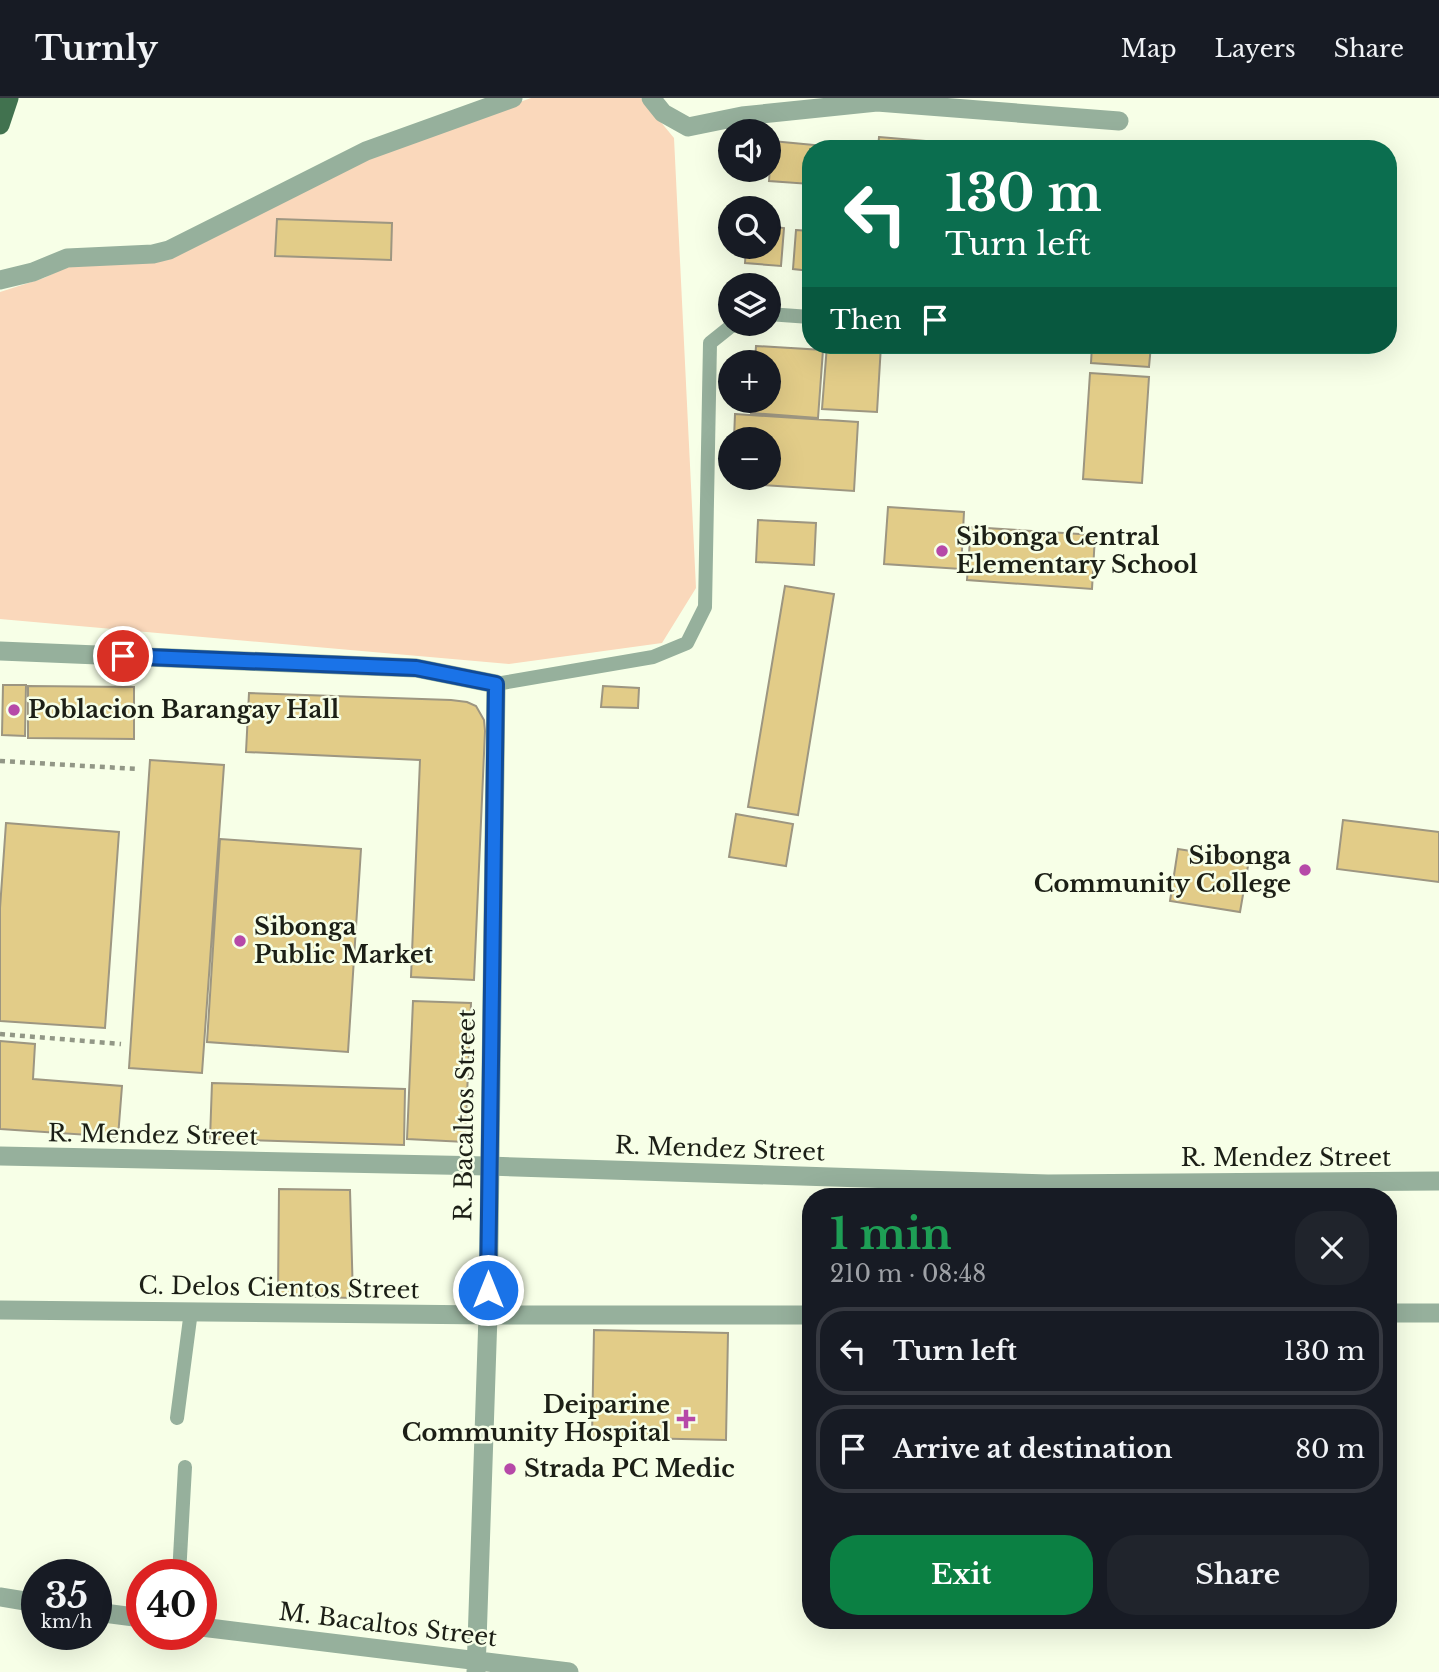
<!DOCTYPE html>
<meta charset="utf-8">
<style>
:root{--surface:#171b24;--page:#20242c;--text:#f1f3f6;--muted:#9ea1a6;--line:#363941;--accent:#0b8043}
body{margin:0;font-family:"Libre Baskerville",serif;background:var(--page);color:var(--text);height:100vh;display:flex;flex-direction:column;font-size:26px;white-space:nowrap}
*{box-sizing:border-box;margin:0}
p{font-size:23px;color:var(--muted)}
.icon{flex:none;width:38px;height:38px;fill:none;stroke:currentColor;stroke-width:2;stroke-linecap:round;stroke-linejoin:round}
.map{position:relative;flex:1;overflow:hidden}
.drawer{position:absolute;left:802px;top:1090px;width:595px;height:441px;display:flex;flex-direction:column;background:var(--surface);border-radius:28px;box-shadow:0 7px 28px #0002}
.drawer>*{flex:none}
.hud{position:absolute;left:802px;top:42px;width:595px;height:214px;border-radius:28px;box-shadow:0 7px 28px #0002;background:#0b6e4f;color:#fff;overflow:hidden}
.controls{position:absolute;left:718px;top:21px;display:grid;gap:14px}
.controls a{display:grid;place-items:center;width:63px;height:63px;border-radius:50%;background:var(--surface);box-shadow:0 7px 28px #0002;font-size:35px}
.speed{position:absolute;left:21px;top:1461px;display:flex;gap:14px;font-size:35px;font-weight:700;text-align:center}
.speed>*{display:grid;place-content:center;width:91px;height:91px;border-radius:50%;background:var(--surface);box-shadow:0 7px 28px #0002;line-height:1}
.speed small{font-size:18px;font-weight:400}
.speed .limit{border:10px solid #d22;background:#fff;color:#111}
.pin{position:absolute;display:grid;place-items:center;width:60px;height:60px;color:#fff;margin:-30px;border:4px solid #fff;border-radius:50%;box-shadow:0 2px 7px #0007}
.me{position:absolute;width:77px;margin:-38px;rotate:0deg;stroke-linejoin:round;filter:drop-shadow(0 0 5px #0008)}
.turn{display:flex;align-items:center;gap:24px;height:147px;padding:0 28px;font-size:32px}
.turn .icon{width:91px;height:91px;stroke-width:2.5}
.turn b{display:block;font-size:49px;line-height:60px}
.then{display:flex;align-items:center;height:66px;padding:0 28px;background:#0003;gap:14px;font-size:26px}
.round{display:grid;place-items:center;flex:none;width:74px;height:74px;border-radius:28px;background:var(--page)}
.overview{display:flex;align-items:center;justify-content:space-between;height:119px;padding:0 28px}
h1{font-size:42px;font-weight:700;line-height:52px;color:#1e9e55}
.cta{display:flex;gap:14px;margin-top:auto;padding:14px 28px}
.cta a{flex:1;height:80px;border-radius:28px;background:var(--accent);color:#fff;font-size:28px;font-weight:700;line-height:80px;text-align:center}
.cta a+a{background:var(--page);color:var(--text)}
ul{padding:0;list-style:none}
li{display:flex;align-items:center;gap:21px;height:88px;margin:0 14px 10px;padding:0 14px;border:4px solid var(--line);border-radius:28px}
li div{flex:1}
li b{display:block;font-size:26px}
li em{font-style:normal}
header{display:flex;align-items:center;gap:42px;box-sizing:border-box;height:98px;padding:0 35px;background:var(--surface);border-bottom:2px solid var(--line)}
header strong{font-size:33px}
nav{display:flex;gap:38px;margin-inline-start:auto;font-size:24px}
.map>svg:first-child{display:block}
</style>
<header>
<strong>Turnly</strong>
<nav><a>Map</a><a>Layers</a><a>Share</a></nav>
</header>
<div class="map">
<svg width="1439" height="1574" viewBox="0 0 1439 1574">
<rect width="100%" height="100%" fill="#f7ffe7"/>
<!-- green -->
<path fill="#fad8bb" d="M531 0H641L674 40 696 490 662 545 509 566 0 521V194L44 180 68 168 168 162 344 68Z"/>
<!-- building -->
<path fill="#e2cc88" stroke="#9d9681" stroke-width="2" d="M879 39 960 46 959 51H878Z
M772 43 856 51H810V86L769 83Z
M277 121 392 125 391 162 275 158Z
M768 128 784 130 781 168 745 165 746 149H768Z
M796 132 810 133V173L793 171Z
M827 247H881L877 314 822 311Z
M1092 247H1151L1149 269 1091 265Z
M756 248 823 252 818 320 751 315 752 303H768V264H755Z
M1090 275 1149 279 1142 385 1083 381Z
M735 316 858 324 854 393 731 385V380H768V341H734Z
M888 409 964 414 961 471 884 466Z
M758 422 816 425 814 467 756 464Z
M971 429 1095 437 1092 491 967 482Z
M785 488 834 496 798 717 748 709Z
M3 587H26L25 638 2 637Z
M28 588 134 589V641L28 640Z
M603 588 639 590 638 610 601 609Z
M249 595 451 602 467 604 476 608 484 622 485 633 474 882 411 879 420 662 246 654Z
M150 662 224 667 202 975 129 970Z
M736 716 793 726 786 768 729 759Z
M1343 722 1439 734V784L1337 771Z
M6 725 119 734 105 930 0 923V810Z
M220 741 361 751 348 954 207 944Z
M1178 751 1249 762 1240 814 1170 803Z
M413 903 471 905 465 1044 407 1041Z
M0 943 35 946 33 981 122 988 118 1039 0 1031Z
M212 985 405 991 404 1047 210 1041Z
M279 1091 350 1092 353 1200 278 1198Z
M594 1232 728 1235 726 1342 592 1339Z"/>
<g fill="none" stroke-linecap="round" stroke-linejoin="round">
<!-- path -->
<path stroke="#929786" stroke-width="4.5" stroke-dasharray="5 5" stroke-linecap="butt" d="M0 663 138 671
M0 936 121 946"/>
<!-- service -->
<path stroke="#96b09c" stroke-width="14" d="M768 216 810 219
M496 586 653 559 687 545 705 509 710 245 730 229 738 226
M177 1320 191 1213
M179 1477 185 1369"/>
<!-- minor -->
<path stroke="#96b09c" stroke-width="19" d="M651 0 663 15 688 29 742 18 877 4 1119 23
M0 182 33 174 67 160 153 156 169 152 366 53 513 0
M0 1058 488 1068 1048 1086 1439 1083
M0 1212 488 1217H810
M1388 1215H1439"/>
<!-- tertiary -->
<path stroke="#96b09c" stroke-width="19" d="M0 553 416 570 496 586 488 1217 476 1574
M0 1499 37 1505
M96 1514 142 1520
M201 1529 569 1574"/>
<!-- primary -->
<path stroke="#41724f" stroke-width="19" d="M0 27 9 0"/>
</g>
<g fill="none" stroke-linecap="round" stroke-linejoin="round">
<!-- route casing -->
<g stroke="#114b97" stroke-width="18">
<path id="route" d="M123 558 416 570 496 586 488 1192"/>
</g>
<!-- route -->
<use href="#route" stroke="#1a73e8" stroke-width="12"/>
</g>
<!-- markers -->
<g fill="#b649a8" stroke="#f7ffe7" stroke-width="2.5">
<circle cx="942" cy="453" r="7"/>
<circle cx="14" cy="612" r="7"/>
<circle cx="1305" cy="772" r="7"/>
<circle cx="240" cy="843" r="7"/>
<path d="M682.5 1310.5h7v7h7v7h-7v7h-7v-7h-7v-7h7z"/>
<circle cx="510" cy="1371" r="7"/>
</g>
<g text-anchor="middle" stroke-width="5" stroke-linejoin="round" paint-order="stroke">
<!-- poi labels -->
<g font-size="24" font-weight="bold" fill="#1c1f16" stroke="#f7ffe7" text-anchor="start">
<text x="956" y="447">Sibonga Central<tspan x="956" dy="28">Elementary School</tspan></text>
<text x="28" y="620">Poblacion Barangay Hall</text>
<text x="1291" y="766" text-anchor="end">Sibonga<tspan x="1291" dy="28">Community College</tspan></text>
<text x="254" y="837">Sibonga<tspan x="254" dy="28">Public Market</tspan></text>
<text x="670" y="1315" text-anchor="end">Deiparine<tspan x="670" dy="28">Community Hospital</tspan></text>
<text x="524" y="1379">Strada PC Medic</text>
</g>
<!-- street labels -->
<g font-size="24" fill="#1c1f16" stroke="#f7ffe7">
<text transform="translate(465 1017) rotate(-89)" y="8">R. Bacaltos Street</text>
<text transform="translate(153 1037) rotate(1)" y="8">R. Mendez Street</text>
<text transform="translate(720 1051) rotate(2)" y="8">R. Mendez Street</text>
<text x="1286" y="1068">R. Mendez Street</text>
<text transform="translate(279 1190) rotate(1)" y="8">C. Delos Cientos Street</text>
<text transform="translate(388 1527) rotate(7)" y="8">M. Bacaltos Street</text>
</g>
</g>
</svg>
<div class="controls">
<a><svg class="icon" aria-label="sound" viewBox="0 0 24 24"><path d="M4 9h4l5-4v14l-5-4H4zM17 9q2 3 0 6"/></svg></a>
<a><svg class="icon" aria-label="search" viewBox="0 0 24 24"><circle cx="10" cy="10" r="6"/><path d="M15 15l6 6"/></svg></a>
<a><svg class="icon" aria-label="layers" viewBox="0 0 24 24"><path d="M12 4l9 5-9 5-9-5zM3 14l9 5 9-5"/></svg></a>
<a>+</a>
<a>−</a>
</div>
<div class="speed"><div>35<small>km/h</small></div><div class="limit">40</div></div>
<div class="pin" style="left:123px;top:558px;background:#d93025"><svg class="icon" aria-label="arrive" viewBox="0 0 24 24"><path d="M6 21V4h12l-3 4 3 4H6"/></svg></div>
<svg class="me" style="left:488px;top:1192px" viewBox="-20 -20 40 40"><circle r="17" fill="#1a73e8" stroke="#fff" stroke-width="3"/><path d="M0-11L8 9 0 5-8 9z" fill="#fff"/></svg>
<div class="hud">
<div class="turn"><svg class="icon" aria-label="left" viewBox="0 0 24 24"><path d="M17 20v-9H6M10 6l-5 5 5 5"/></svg><div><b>130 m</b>Turn left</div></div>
<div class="then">Then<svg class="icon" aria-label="arrive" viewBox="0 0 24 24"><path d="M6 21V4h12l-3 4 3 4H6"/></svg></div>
</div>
<section class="drawer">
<div class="overview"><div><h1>1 min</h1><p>210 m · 08:48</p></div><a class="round"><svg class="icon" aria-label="close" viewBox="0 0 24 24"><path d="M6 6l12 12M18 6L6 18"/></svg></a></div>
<ul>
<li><svg class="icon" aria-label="left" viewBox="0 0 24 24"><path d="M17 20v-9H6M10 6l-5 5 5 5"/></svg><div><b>Turn left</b></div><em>130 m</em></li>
<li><svg class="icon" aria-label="arrive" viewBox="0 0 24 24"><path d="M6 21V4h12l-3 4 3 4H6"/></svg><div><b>Arrive at destination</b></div><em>80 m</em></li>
</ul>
<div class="cta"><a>Exit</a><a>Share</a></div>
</section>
</div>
